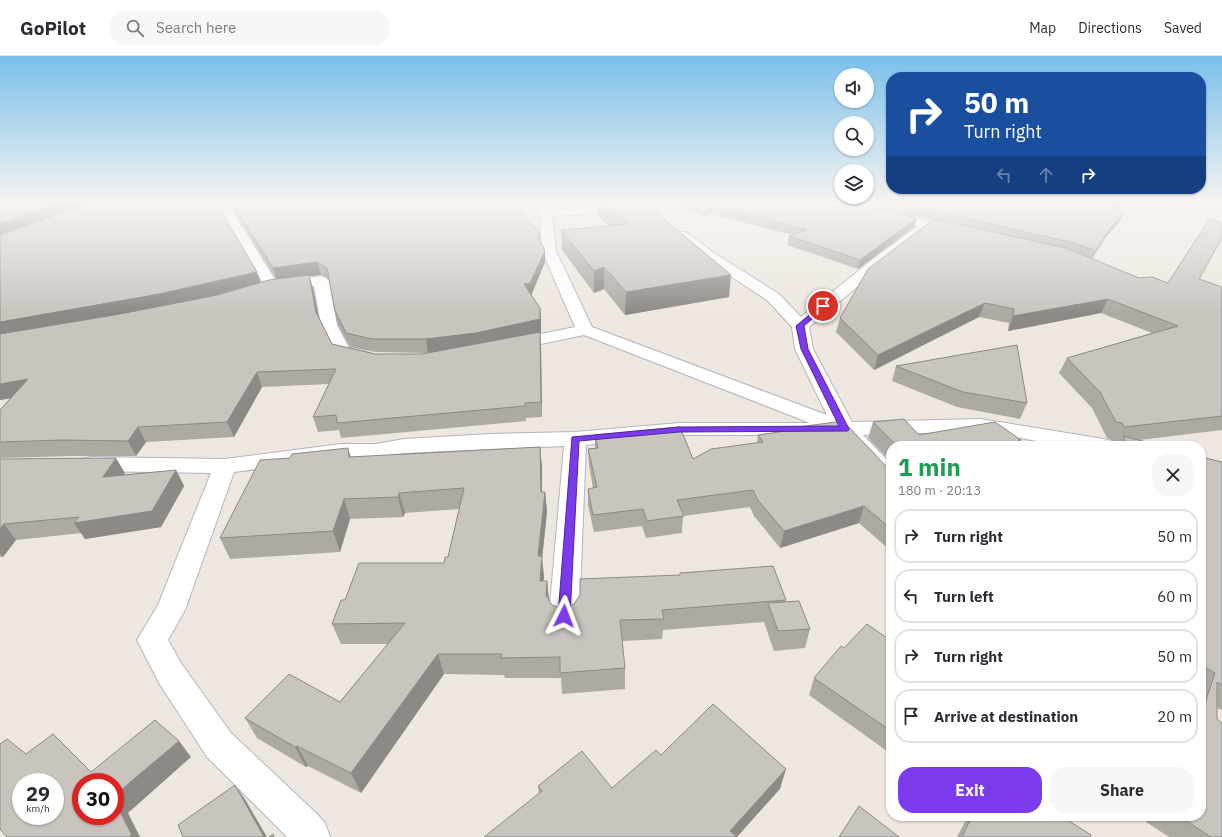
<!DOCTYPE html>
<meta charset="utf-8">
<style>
:root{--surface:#fff;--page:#f7f7f7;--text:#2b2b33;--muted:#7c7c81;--line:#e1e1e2;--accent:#7c3aed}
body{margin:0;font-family:"IBM Plex Sans",sans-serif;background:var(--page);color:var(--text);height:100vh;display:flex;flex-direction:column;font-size:15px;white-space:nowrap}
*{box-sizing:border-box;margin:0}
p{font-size:13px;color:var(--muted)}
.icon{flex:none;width:22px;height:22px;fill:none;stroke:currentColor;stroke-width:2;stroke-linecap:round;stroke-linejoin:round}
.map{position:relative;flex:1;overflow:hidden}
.sheet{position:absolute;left:886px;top:385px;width:320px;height:380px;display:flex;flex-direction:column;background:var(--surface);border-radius:16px;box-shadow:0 1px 3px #0004}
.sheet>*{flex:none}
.guide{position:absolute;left:886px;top:16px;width:320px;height:122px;border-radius:16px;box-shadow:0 1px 3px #0004;background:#1a4fa0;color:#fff;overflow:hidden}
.buttons{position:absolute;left:834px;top:12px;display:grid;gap:8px}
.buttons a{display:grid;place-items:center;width:40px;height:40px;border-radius:50%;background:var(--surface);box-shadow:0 1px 3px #0004;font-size:20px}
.speed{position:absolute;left:12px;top:717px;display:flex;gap:8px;font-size:20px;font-weight:700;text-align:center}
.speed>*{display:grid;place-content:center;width:52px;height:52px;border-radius:50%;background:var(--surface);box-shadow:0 1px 3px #0004;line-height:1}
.speed small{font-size:10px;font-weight:400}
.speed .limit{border:6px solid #d22;background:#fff;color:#111}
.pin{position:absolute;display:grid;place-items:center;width:34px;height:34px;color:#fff;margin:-17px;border:2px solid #fff;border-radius:50%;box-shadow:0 1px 4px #0007}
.me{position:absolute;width:44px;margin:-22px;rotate:3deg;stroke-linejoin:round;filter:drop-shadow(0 0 3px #0008)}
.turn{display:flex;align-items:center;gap:14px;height:84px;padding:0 12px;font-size:18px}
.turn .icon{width:52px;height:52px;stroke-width:2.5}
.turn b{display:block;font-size:28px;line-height:34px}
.lanes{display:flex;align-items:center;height:38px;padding:0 12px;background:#0003;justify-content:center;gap:20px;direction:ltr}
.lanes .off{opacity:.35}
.round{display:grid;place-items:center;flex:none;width:42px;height:42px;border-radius:16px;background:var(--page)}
.summary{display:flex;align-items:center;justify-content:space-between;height:68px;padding:0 12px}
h1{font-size:24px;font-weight:800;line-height:30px;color:#1e9e55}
.button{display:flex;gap:8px;margin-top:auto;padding:8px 12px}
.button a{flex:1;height:46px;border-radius:16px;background:var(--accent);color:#fff;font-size:16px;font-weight:800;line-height:46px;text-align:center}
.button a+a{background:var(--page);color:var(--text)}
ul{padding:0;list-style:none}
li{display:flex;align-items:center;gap:12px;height:54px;margin:0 8px 6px;padding:0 4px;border:2px solid var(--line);border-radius:16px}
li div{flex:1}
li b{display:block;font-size:15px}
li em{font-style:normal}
header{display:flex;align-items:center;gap:24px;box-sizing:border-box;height:56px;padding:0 20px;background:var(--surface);border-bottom:1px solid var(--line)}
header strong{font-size:19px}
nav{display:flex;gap:22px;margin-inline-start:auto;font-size:14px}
.search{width:280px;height:36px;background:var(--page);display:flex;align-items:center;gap:10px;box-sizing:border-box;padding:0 14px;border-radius:16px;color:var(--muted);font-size:15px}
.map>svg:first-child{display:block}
</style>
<header>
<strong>GoPilot</strong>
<div class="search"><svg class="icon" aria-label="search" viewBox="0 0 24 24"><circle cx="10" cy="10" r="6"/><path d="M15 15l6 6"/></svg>Search here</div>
<nav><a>Map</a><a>Directions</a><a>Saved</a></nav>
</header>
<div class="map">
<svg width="1222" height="781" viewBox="0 0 1222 781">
<rect width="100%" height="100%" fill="#eee7df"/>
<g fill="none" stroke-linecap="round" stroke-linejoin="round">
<!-- minor casing -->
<g stroke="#b2b5c0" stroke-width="2">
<path id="minor" d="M216 148H228L277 227 321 220 326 222 329 225 337 269 349 292 370 297 373 301 370 305 364 306 336 300 321 269 314 230 272 236 267 234Z
M536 148H548L550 153 626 148 632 152 626 156 552 160 556 195 592 271 827 359 795 293 792 271 767 244 704 203 674 179 676 176H686L714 197 779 238 801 261 877 200 918 170 880 161 826 152 820 148C862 148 893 156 933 166L934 169 933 172 887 206 809 271 813 293 852 366 981 363 1104 383 1112 385 1115 390H1065L981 375 863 379 891 408V430L883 427 839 379H679L586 389 579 560 574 568 564 572 554 568 549 560 564 390 404 397 376 402H341L234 416 185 554 168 584 181 607 231 677 317 758 325 767 330 781H287L207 701 159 627 137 584 158 549 211 417 91 415 83 413 80 408 83 403 91 401 225 403 341 388H376L404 383 491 378 575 376 679 367H810L584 279 512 294 506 293 503 289 506 285 575 271 542 195 540 157Z
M641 148H663L661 151 645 155 639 151Z"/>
</g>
<!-- minor -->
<use href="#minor" fill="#fff" fill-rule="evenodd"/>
</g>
<!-- wall -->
<path fill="#ada9a3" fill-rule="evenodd" d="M0 148 260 226 276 223 230 148H514L540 184 545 206 531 239 540 252 541 265V277H540L541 290 542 361 526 362V365L341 382 339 374 318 376 313 361 329 328 262 331 234 381 146 386 136 400H73L0 402V354L11 342 0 344ZM321 219 329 223 335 255 338 269 350 291 375 296 428 297 440 295 422 298H375L332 288 318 261 313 232 309 220Z
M585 148H646L729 241 625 259 604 233 594 237 562 194 561 174 609 170 597 159V149L587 150Z
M673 148H846L914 171 858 213 787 189 789 180 792 179 712 158 704 160Z
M861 148H1128L1117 154 1124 156 1121 164 1105 182 1092 203 1139 222 1168 227 1199 223 1222 231V374L1140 384 1161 390H1103L1105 385 1118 388 1119 387H1115L1112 384 1107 382 1092 352 1059 317 1067 302 1152 277 1101 257 1008 275 1009 267 979 261 874 314 836 276 840 262 933 164 880 152Z
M896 310 1027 347 1020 363 957 351 892 325Z
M873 366 919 379 1021 384 1020 385 1026 390H891V406L868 382Z
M791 372 891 413V495L859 467 780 492 754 460 750 451 683 460 682 477 646 482 642 470 594 476 588 449V433L593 432 589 409 588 393 595 392V379L693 403 757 387 758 379 790 374Z
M540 391 542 411V436H545L547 456 542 503 544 521 543 525H547L549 544 552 549 563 553 680 519V517L786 544 785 546 810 573 805 592 774 595 764 566 663 574 662 583 622 585 625 612V633L562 638 561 622H505L504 619 444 618 361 737 308 710 306 711 257 682 245 662 340 646 388 588H341L332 568 345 544 444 507 448 501 459 453 405 457 403 461 350 463 340 496 230 503 220 482 351 401Z
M1201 401 1222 406V654L1217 652V663L1222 781H1169L1146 766 1149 760H1201Z
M0 403 125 417 124 419 176 414 184 430 161 471 85 483 82 477 16 484 3 501H0Z
M891 585V698L809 639 814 622 844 592Z
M661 699 780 733 539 738 538 730 612 732Z
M968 760H1061L1090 781H957Z"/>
<!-- shaded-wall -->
<path fill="#8d8985" d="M54 148H93L0 181V168L43 152Z
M1116 148H1128L1104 160 1108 152Z
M713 149 712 158 704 160 705 152Z
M1124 156 1121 164 1105 182 1091 204 1096 195 1109 174Z
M917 162 914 171 858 213 860 204Z
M545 195V206L531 240 524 228Z
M317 206 321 219 309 220 313 232 320 269 277 224 273 212Z
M604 211V233L594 237V215Z
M257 216 261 228 165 251 0 280V266Z
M731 219 729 241 625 259 626 236Z
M1108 243 1101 257 1008 275 1013 260Z
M985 247 979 261 874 314 878 299Z
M540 252 541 265V277H540L541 290 542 361 541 346 477 290 428 297 426 283Z
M257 316 262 331 234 381 227 366Z
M28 323 37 338 0 344V328Z
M138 371 146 386 136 400 128 385Z
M540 391 542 411V456L541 436Z
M348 392 354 412 349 401Z
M116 402 125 417 112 437 103 421Z
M176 414 184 430 161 471 85 483 74 467Z
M545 436 547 456 542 503 544 521 542 546 538 500Z
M399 437 405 457 403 461 398 441Z
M344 443 350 463 340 496 333 475Z
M864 450 859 467 780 492 784 475Z
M4 468 16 484 3 501 0 497V473Z
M547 525 549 545 546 539Z
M438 598 444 618 361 737 351 717Z
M179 685 191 701 128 757 140 781H129L115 746V739Z
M297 690 308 710 306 711 295 691Z
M786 713 780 733 737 781 730 775Z
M235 729 246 745 267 781H264Z"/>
<!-- building -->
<path fill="#c9c4be" stroke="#8d8985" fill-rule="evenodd" d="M0 148H54L43 152 0 168Z
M91 148H217L257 216 159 238 0 266V179L52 160Z
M233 148H514L539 176 540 184 545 195 530 227 524 228 540 252V263L476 277 426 283H372L346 277 335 255 327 212 317 206 273 212Z
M606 148H646L731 219 626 236 604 211 594 215 561 174 629 168Z
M695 148H846L882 154 917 162 860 204 789 180 807 174 713 149 705 152Z
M904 148H1116L1108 152 1124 156 1109 174 1096 195 1074 187Z
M1210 162 1222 168V182L1199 223 1222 231V360L1124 371 1122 367 1116 366 1100 336 1067 302 1178 270 1108 243 1013 260 1014 253 985 247 878 299 840 262 868 213 934 163 1066 192 1139 222 1152 221 1168 227Z
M309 219 316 256 332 288 375 298H422L540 276 541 346 525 347V350L337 367 336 359 313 361 336 313 257 316 227 366 138 371 128 385 63 384 0 386V354L28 323 0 328V278L120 258 217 239 269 224Z
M1017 289 1027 347 963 336 896 310Z
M904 363 919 379 995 366 1021 384H1018L1026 390H897L873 366Z
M843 365 887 411 891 413V473L864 450 784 475 757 443 753 434 677 444 684 460 647 465 643 453 593 459 588 433 597 431 588 393 598 392 595 379 680 371 693 403 711 393 763 386 758 379 792 374 791 372Z
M1123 380 1161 390H1128Z
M1105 385 1126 390H1106Z
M540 391 541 436H545L538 500H542L540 525H547L546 539 552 549 563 553 574 548 580 539V523L680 519V517L773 510 786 544 662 554 664 563 620 564 625 612 560 617V601L501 602 502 598H438L351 717 297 690 295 691 245 662 289 618 340 646 405 567 332 568 341 544H345L359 507H444L445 501H448L464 432 399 437 398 441 344 443 333 475 220 482 260 404 290 402 292 398 348 392 349 401Z
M1201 401 1222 406V629L1217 626V663L1222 667V781H1211L1179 760H1201V659L1215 617 1201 609Z
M116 402 103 421 176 414 152 455 74 467 79 461 4 468 0 473V403Z
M799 545 810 573 778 575 768 547Z
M867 568 891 585V675L814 622 841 590 844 592Z
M713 648 786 713 730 775 737 781H484L542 735 538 730 582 695 612 732 656 694 661 699Z
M155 664 179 685 115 739V726H81V760H115V746L132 779 129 781H7L0 773V688L7 683 26 698 53 678 91 716ZM21 726H55V760H21Z
M235 729 264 781H183L178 769Z
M859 750 899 781H839Z
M972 760H1061L1091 779 1090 781H962Z
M273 778 274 781H269Z"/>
<!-- sky -->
<linearGradient id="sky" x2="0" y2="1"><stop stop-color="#79c0eb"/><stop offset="0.57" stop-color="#f7f4f1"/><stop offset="1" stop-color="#f7f4f1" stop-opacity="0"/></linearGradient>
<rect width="1222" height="258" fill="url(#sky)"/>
<!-- route -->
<path fill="#7c3aed" stroke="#51269a" d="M821 249 827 250 804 270 808 293 849 373 848 375 679 376 579 385 570 560 568 563 564 565 560 563 558 560 572 381 679 371 839 370 801 293 796 270Z"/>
</svg>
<div class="buttons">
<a><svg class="icon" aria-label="sound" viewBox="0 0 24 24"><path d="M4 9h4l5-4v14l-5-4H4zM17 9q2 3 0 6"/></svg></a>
<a><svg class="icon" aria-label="search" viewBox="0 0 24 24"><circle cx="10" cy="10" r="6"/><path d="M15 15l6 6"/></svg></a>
<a><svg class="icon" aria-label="layers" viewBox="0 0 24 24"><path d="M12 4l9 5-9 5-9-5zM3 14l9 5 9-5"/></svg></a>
</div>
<div class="speed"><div>29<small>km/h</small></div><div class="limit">30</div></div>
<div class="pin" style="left:823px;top:250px;background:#d93025"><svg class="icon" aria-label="arrive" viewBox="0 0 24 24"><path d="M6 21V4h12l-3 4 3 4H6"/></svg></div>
<svg class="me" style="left:564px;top:560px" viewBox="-20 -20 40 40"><path d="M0-17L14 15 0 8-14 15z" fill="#7c3aed" stroke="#fff" stroke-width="4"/></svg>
<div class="guide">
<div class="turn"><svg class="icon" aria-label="right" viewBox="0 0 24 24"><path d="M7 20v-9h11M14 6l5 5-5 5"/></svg><div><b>50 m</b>Turn right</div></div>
<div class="lanes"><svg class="icon off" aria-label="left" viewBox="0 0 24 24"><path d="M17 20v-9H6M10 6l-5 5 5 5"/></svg><svg class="icon off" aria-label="ahead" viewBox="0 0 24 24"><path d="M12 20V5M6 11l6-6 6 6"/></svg><svg class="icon" aria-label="right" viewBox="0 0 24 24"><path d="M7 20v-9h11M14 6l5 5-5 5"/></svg></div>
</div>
<section class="sheet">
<div class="summary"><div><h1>1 min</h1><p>180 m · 20:13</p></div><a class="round"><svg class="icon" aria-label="close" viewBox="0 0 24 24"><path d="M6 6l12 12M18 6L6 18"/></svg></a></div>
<ul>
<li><svg class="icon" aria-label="right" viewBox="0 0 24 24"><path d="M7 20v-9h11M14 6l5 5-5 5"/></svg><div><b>Turn right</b></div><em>50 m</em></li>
<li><svg class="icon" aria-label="left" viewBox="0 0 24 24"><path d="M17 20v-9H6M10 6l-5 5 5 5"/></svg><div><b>Turn left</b></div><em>60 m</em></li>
<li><svg class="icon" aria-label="right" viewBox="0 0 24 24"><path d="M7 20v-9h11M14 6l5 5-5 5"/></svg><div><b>Turn right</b></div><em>50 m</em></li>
<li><svg class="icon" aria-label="arrive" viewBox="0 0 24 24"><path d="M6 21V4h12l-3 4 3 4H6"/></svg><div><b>Arrive at destination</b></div><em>20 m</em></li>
</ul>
<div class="button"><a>Exit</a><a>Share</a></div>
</section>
</div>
